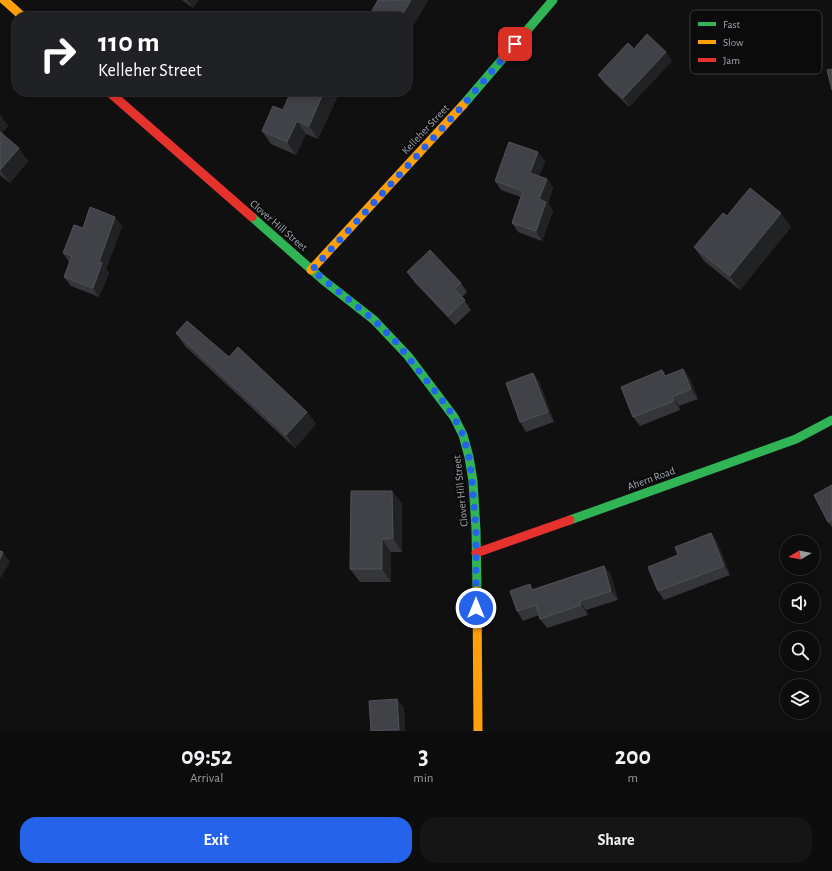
<!DOCTYPE html>
<style>
:root{--surface:#0c0c0d;--page:#151516;--text:#f1f3f6;--muted:#9a9b9d;--line:#2c2c2e;--accent:#2563eb}
body{margin:0;font-family:"Alegreya Sans",sans-serif;background:var(--page);color:var(--text);height:100vh;display:flex;flex-direction:column;font-size:15px;white-space:nowrap}
*{box-sizing:border-box;margin:0}
p{font-size:13px;color:var(--muted)}
.icon{flex:none;width:22px;height:22px;fill:none;stroke:currentColor;stroke-width:2;stroke-linecap:round;stroke-linejoin:round}
.map{position:relative;height:731px;overflow:hidden}
.panel{display:flex;flex-direction:column;background:var(--surface);flex:1}
.panel>*{flex:none}
.guide{position:absolute;left:12px;top:12px;width:400px;height:84px;border-radius:16px;box-shadow:0 2px 10px #0003,0 0 0 1px var(--line);background:#202124;color:#fff;overflow:hidden}
.needle{width:26px;rotate:260deg}
.tools{position:absolute;left:780px;top:535px;display:grid;gap:8px}
.tools a{display:grid;place-items:center;width:40px;height:40px;border-radius:50%;background:var(--surface);box-shadow:0 2px 10px #0003,0 0 0 1px var(--line);font-size:20px}
.pin{position:absolute;display:grid;place-items:center;width:34px;height:34px;color:#fff;margin:-17px;border-radius:8px;box-shadow:0 2px 6px #0006}
.me{position:absolute;width:44px;margin:-22px;rotate:0deg;stroke-linejoin:round;filter:drop-shadow(0 0 3px #0008)}
.turn{display:flex;align-items:center;gap:14px;height:84px;padding:0 20px;font-size:18px}
.turn .icon{width:52px;height:52px;stroke-width:2.5}
.turn b{display:block;font-size:28px;line-height:34px}
.eta{display:flex;justify-content:space-evenly;align-items:center;height:68px;text-align:center}
.eta b{font-size:24px;font-weight:600;line-height:28px}
.button{display:flex;gap:8px;margin-top:auto;padding:8px 20px}
.button a{flex:1;height:46px;border-radius:16px;background:var(--accent);color:#fff;font-size:16px;font-weight:600;line-height:46px;text-align:center}
.button a+a{background:var(--page);color:var(--text)}
.map>svg:first-child{display:block}
</style>
<div class="map">
<svg width="832" height="731" viewBox="0 0 832 731">
<rect width="100%" height="100%" fill="#101011"/>
<g fill="none" stroke-linecap="round" stroke-linejoin="round">
<!-- fast -->
<path stroke="#30b455" stroke-width="9" d="M463 105 553 0
M252 217 323 280 374 320 408 356 454 417 463 435 469 457 473 481 476 530 477 591
M570 520 796 439 832 420"/>
<!-- slow -->
<path stroke="#ff9f0a" stroke-width="9" d="M4 0 23 17
M311 270 463 105
M477 591 478 731"/>
<!-- jam -->
<path stroke="#e5322d" stroke-width="9" d="M108 91 252 217
M476 553 570 520"/>
</g>
<!-- wall -->
<path fill="#35363a" d="M182 0H199L193 8Z
M672 61 629 107 605 84 598 75Z
M291 91H340L318 139 306 134 296 155 271 144 262 131 283 110Z
M0 115 8 126 2 133 28 161 10 183 0 175Z
M538 152 545 162 539 176 547 179 553 188 548 203 553 211 542 241 518 232 512 223 521 197 501 190 495 181Z
M727 216 791 227 740 290 704 261 694 247Z
M122 226 106 269 109 273 99 297 71 286 64 277 69 262 63 253 83 228Z
M407 272 461 283 467 292 462 297 471 310 455 325 414 282Z
M176 333 229 357 307 412 316 424 295 448 185 346Z
M533 373 540 383 554 422 526 432 520 422Z
M666 376 690 378 698 399 679 406 680 410 640 426 633 417Z
M832 485V527L828 522Z
M392 491 402 504V552H391V582H360L350 569Z
M711 533 717 542 730 575 664 600 658 591 678 555Z
M604 566 611 575 618 600 586 610 588 615 547 628 540 619 539 615 523 621 517 611 533 589Z
M397 699 404 708 405 731H371Z"/>
<!-- shaded-wall -->
<path fill="#212224" d="M187 0H199L193 8Z
M411 0H427L428 1 407 37V17H401Z
M666 52 672 61 629 107 623 98Z
M324 91H340L318 139 309 126Z
M0 115 8 126 0 135Z
M297 121 306 134 296 155 287 142Z
M19 148 28 161 10 183 0 170Z
M538 152 545 162 537 182 530 173Z
M547 179 553 188 548 203 553 211 542 241 536 231 539 199Z
M781 213 791 227 740 290 730 276Z
M115 217 122 226 106 269 109 273 99 297 93 288 99 262Z
M683 369 690 378 698 399 691 389Z
M533 373 540 383 554 422 548 412Z
M672 397 679 406 680 410 674 401Z
M307 412 316 424 295 448 286 435Z
M392 491 402 504V552L393 538Z
M711 533 717 542 730 575 724 566Z
M382 539 391 552V582L382 569Z
M3 552 10 562 1 578 0 576V559Z
M604 566 611 575 618 600 611 591Z
M580 601 586 610 588 615 581 605Z
M397 699 404 708 405 731H401L399 729Z"/>
<!-- building -->
<path fill="#414247" stroke="#505258" d="M378 0H411L401 17H376L370 14Z
M647 34 666 52 623 98 598 75 628 43 634 49Z
M832 69V90L827 70Z
M291 91H324L309 126 297 121 287 142 262 131 273 106 283 110Z
M0 132 19 148 0 170Z
M509 142 538 152 530 173 547 179 539 199 546 202 536 231 512 223 523 191 495 181Z
M750 188 781 213 730 276 694 247 723 213 727 216Z
M90 207 115 217 99 262 102 263 93 288 64 277 72 256 63 253 74 225 83 228Z
M430 250 461 283 454 289 465 300 448 316 407 272Z
M187 321 229 357 238 347 307 412 286 435 176 333Z
M683 369 691 389 672 397 674 401 633 417 621 387 662 370 665 376Z
M533 373 548 412 520 422 506 383Z
M832 485V520L828 522 814 495Z
M351 491H392L393 538 382 539V569H350Z
M711 533 724 566 658 591 648 567 678 555 675 547Z
M0 551 3 552 0 559Z
M604 566 611 591 580 601 581 605 540 619 536 605 517 611 510 591 530 584 532 590Z
M397 699 399 729 371 731 369 701Z"/>
<g fill="none" stroke-linecap="round" stroke-linejoin="round">
<!-- route -->
<path stroke="#2563eb" stroke-width="7" stroke-dasharray="0 12.6" d="M476 608V530L472 480 469 457 463 435 454 417 442 400 397 343 374 320 312 270 458 111 515 44"/>
</g>
<g text-anchor="middle" stroke-width="4" stroke-linejoin="round" paint-order="stroke">
<!-- street labels -->
<g font-size="11" fill="#a1a6b2" stroke="#0b0b0c">
<text transform="translate(425 129) rotate(-47)" y="4">Kelleher Street</text>
<text transform="translate(279 225) rotate(41)" y="4">Clover Hill Street</text>
<text transform="translate(651 478) rotate(-20)" y="4">Ahern Road</text>
<text transform="translate(460 491) rotate(-96)" y="4">Clover Hill Street</text>
</g>
</g>
<!-- legend -->
<rect x="690" y="10" width="132" height="64" rx="6" fill="#0b0b0c" stroke="#383a3e" stroke-width="1"/>
<rect x="698" y="22" width="18" height="4" fill="#30b455"/>
<rect x="698" y="40" width="18" height="4" fill="#ff9f0a"/>
<rect x="698" y="58" width="18" height="4" fill="#e5322d"/>
<g font-size="11" fill="#a1a6b2">
<text x="723" y="28">Fast</text>
<text x="723" y="46">Slow</text>
<text x="723" y="64">Jam</text>
</g>
</svg>
<div class="tools">
<a><svg class="needle" viewBox="-14 -14 28 28"><path d="M0-13l5 13h-10z" fill="#e53935"/><path d="M0 13l5-13h-10z" fill="#9a9b9d"/></svg></a>
<a><svg class="icon" aria-label="sound" viewBox="0 0 24 24"><path d="M4 9h4l5-4v14l-5-4H4zM17 9q2 3 0 6"/></svg></a>
<a><svg class="icon" aria-label="search" viewBox="0 0 24 24"><circle cx="10" cy="10" r="6"/><path d="M15 15l6 6"/></svg></a>
<a><svg class="icon" aria-label="layers" viewBox="0 0 24 24"><path d="M12 4l9 5-9 5-9-5zM3 14l9 5 9-5"/></svg></a>
</div>
<div class="pin" style="left:515px;top:44px;background:#d93025"><svg class="icon" aria-label="arrive" viewBox="0 0 24 24"><path d="M6 21V4h12l-3 4 3 4H6"/></svg></div>
<svg class="me" style="left:476px;top:608px" viewBox="-20 -20 40 40"><circle r="17" fill="#2563eb" stroke="#fff" stroke-width="3"/><path d="M0-11L8 9 0 5-8 9z" fill="#fff"/></svg>
<div class="guide">
<div class="turn"><svg class="icon" aria-label="right" viewBox="0 0 24 24"><path d="M7 20v-9h11M14 6l5 5-5 5"/></svg><div><b>110 m</b>Kelleher Street</div></div>
</div>
</div>
<section class="panel">
<div class="eta">
<div><b>09:52</b><p>Arrival</p></div>
<div><b>3</b><p>min</p></div>
<div><b>200</b><p>m</p></div>
</div>
<div class="button"><a>Exit</a><a>Share</a></div>
</section>
